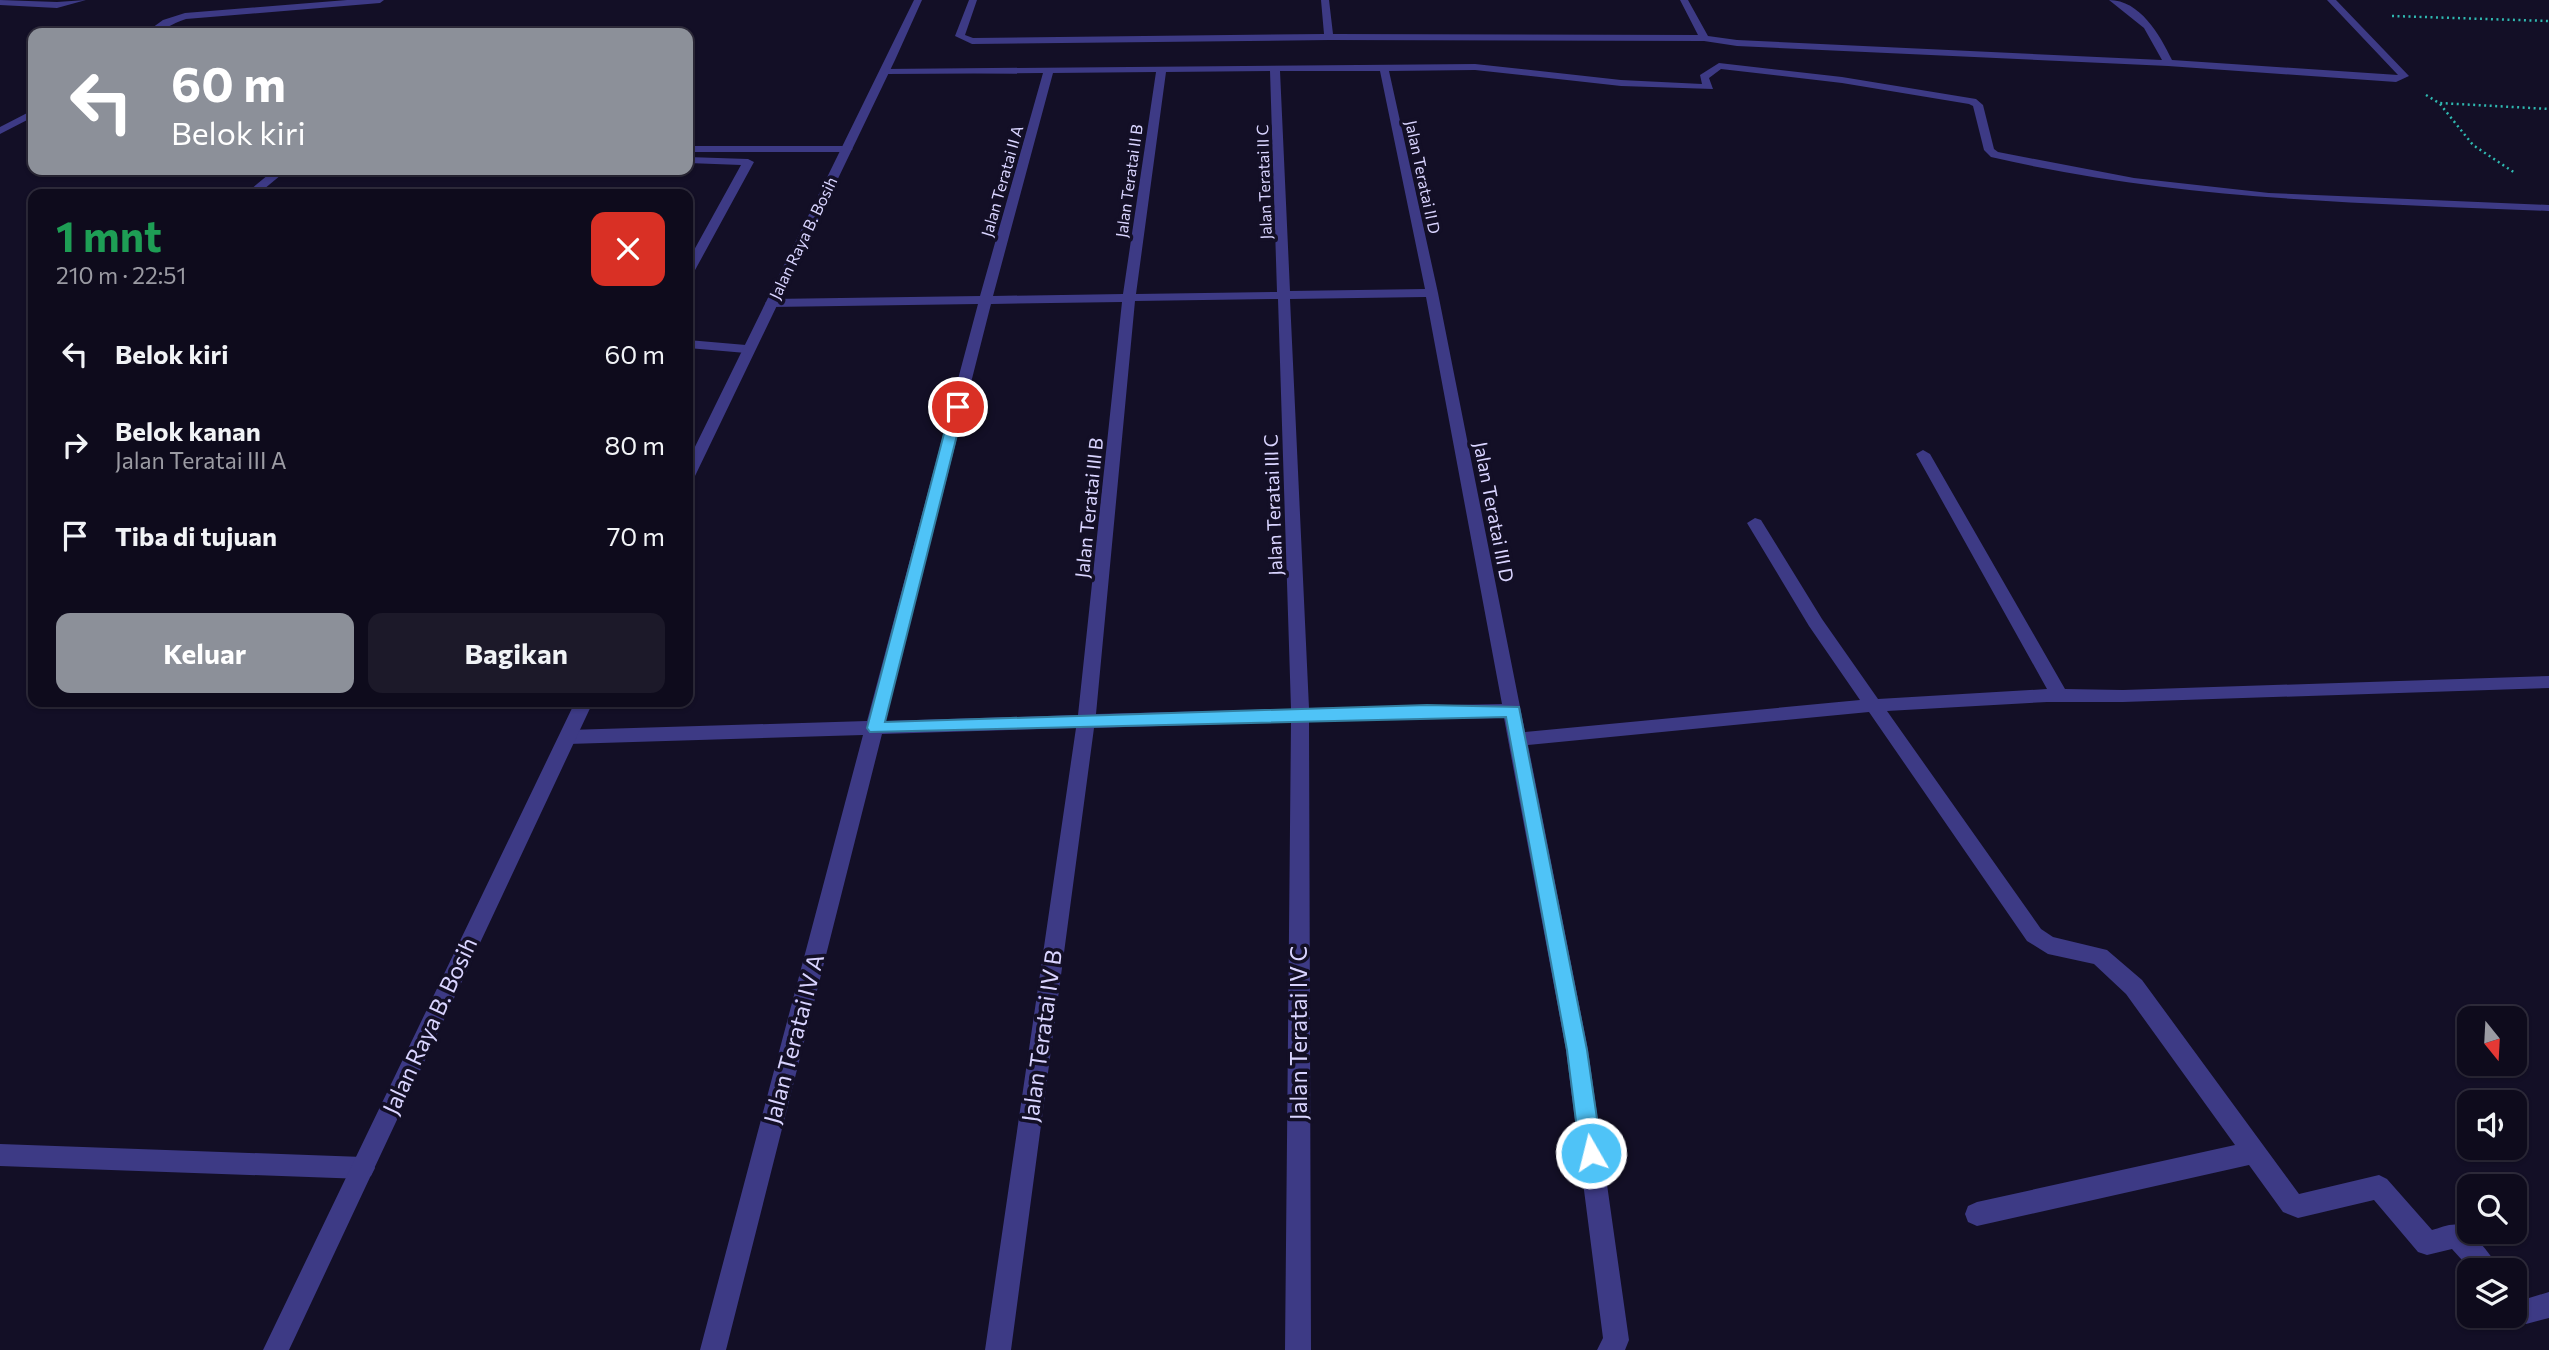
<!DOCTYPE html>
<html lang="id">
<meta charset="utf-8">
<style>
:root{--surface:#0e0b1c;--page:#1c1929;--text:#f1f3f6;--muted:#9b9ba3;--line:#2e2b3b;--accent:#8c9099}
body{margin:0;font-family:Commissioner,sans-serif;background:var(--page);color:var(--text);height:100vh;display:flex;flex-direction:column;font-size:26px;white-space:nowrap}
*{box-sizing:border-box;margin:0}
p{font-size:23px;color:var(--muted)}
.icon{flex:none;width:38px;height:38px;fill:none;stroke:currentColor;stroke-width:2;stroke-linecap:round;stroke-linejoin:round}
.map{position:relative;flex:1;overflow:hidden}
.side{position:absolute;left:28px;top:189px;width:665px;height:518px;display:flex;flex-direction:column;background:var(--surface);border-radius:14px;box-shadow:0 2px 5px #0004,0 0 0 2px var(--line)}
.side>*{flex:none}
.hud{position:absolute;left:28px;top:28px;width:665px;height:147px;border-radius:14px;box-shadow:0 2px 5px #0004,0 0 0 2px var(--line);background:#8c9099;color:#fff;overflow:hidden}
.needle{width:46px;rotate:162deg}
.tools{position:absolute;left:2457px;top:1006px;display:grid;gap:14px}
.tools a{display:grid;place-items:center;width:70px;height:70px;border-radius:14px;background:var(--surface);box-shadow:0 2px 5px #0004,0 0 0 2px var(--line);font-size:35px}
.pin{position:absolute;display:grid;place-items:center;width:60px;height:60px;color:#fff;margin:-30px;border:4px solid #fff;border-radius:50%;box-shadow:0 2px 7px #0007}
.me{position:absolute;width:77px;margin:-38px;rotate:352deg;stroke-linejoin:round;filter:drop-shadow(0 0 5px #0008)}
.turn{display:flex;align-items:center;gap:24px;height:147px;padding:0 28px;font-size:32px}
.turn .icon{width:91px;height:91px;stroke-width:2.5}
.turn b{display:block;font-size:49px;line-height:60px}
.round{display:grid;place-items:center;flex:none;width:74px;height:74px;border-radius:14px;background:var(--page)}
.headline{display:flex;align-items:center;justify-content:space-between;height:119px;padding:0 28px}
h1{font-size:42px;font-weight:700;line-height:52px;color:#1e9e55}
.action{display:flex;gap:14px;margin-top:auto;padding:14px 28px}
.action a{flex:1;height:80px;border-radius:14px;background:var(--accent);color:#fff;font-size:28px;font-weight:700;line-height:80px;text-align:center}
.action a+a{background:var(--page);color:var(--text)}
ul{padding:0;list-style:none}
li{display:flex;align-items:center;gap:21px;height:91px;padding:0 28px}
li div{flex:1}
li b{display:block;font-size:26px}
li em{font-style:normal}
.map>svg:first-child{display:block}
</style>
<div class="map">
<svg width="2549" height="1350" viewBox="0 0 2549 1350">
<rect width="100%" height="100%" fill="#130f26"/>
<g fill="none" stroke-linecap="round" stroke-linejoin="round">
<!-- path -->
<path stroke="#2fb8b0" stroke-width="2.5" stroke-dasharray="2 3.5" stroke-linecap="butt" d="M2392 16 2549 21
M2426 95 2439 103 2549 109
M2440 104 2473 145 2515 173"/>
<!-- service -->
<path fill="#3d3a85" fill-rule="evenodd" d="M0 0 57 2 86 0 57 8 0 5Z
M347 0H384L380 3 186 19C172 23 159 34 145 33L163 20 185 13Z
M969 0H977L965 35 973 38 1324 34 1321 0H1329L1333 34 1698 35 1680 0H1688L1708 36 1737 40 2162 60 2144 28 2109 0C2140 0 2160 35 2172 60L2398 75 2327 0H2336L2409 76 2396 82 2168 66 1737 46 1704 41 1329 40 972 44 955 36Z
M33 110V117L0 134V127Z
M688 157 748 159 754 162 694 272 688 276V261L741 165 688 163Z
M688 340 746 345 753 349 746 353 688 348Z"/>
<!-- minor -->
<path fill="#3d3a85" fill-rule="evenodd" d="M1719 63 1842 77 1976 99 1983 105 1994 149 1998 152 2134 178 2269 193 2549 205V211C2362 203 2175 200 1991 157L1984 150 1973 106 1969 104 1842 83 1721 69 1709 78 1713 89 1621 86 1475 70 1389 71 1438 293 1525 732 1860 700 1809 626 1747 523 1755 518 1761 520 1822 619 1878 699 2047 689 1916 454 1923 450 1930 454 2065 689 2123 690 2549 676V688L2123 702H2047L1887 711 2041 929 2053 937 2107 950 2142 980 2299 1194 2379 1175 2387 1179 2432 1230C2440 1228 2451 1223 2459 1225 2470 1228 2496 1260 2499 1270H2471L2452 1249 2427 1255 2418 1252 2374 1200 2298 1218 2283 1212 2249 1165 1977 1226 1968 1222 1965 1214 1968 1206 1977 1202 2235 1145 2126 994 2094 964 2048 954 2027 941 1869 712 1528 745 1588 1050 1629 1340 1625 1350H1597L1603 1338 1566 1050 1504 718 1309 721 1311 1350H1285L1291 722 1094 728 1011 1350H985L1076 728 882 734 726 1350H700L863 735 568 744 562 742 559 737 562 732 568 730 867 721 978 304 771 307 765 303 771 299 980 296 1043 73 886 74 881 71 883 69 1475 64 1621 80 1702 84 1700 75ZM1270 71 1277 292 1136 294 1166 72ZM1280 71H1380L1425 289 1290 291ZM1156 72 1123 294 993 296 1053 73ZM1426 297 1502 704 1309 708 1290 299ZM1278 299 1291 709 1096 714 1135 301ZM1122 302 1078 715 885 721 991 304Z
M688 146H848L853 149 848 152H688Z
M274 170H287L258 194H245Z
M0 1144 363 1157 371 1160 375 1168 371 1176 363 1179 0 1166Z
M2515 1290 2529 1298 2549 1292V1318L2526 1324 2511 1316H2515Z"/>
<!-- tertiary -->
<path fill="#3d3a85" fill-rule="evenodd" d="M914 0H922L895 60 695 476 688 480V461Z
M575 702H593L289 1350H263Z"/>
</g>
<!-- route -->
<path fill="#4fc3f7" stroke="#337fa1" stroke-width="2" d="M958 403 964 407 885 722 1427 705 1519 707 1587 1050 1602 1153 1599 1160 1591 1163 1584 1160 1580 1153 1567 1050 1506 717 870 732 867 728 951 407Z"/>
<g text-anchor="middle" stroke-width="7" stroke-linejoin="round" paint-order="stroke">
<!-- far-street labels -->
<g font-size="16" fill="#d9d4ff" stroke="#130f26">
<text transform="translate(1423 177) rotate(78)" y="6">Jalan Teratai II D</text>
<text transform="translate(1002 181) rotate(-74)" y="6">Jalan Teratai II A</text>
<text transform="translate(1129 181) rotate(-82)" y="6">Jalan Teratai II B</text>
<text transform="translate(1264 182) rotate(-92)" y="6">Jalan Teratai II C</text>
<text transform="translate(803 238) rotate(-64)" y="6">Jalan Raya B. Bosih</text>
</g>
<!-- street labels -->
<g font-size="19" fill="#d9d4ff" stroke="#130f26">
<text transform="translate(1273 505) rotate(-92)" y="7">Jalan Teratai III C</text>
<text transform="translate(1089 508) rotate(-84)" y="7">Jalan Teratai III B</text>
<text transform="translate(1494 512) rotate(79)" y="7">Jalan Teratai III D</text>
</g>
<!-- near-street labels -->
<g font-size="23" fill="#d9d4ff" stroke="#130f26">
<text transform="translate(430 1026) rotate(-65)" y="8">Jalan Raya B. Bosih</text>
<text transform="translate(1299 1033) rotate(-90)" y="8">Jalan Teratai IV C</text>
<text transform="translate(1042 1036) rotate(-82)" y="8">Jalan Teratai IV B</text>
<text transform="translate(794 1039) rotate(-75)" y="8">Jalan Teratai IV A</text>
</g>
</g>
</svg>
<div class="tools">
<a><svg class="needle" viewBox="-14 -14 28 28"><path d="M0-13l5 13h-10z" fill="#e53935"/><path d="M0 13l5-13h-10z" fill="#9b9ba3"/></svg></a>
<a><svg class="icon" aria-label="sound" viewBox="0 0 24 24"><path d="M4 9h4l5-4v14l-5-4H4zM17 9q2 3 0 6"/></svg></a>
<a><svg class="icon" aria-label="search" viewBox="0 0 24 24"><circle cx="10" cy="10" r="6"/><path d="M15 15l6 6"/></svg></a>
<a><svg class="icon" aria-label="layers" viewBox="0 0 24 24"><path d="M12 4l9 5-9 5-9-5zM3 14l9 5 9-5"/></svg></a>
</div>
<div class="pin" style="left:958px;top:407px;background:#d93025"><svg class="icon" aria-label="arrive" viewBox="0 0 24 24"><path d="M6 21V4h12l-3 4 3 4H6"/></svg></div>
<svg class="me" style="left:1591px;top:1153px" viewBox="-20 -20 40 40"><circle r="17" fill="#4fc3f7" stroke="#fff" stroke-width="3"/><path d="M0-11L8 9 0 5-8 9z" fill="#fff"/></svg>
<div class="hud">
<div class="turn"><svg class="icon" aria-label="left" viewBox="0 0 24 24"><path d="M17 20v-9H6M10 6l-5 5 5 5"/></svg><div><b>60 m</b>Belok kiri</div></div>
</div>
<section class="side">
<div class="headline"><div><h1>1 mnt</h1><p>210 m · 22:51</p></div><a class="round" style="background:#d93025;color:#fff"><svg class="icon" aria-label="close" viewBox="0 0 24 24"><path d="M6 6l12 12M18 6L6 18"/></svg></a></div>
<ul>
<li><svg class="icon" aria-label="left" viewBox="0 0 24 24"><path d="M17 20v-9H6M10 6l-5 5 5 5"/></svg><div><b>Belok kiri</b></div><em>60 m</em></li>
<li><svg class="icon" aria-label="right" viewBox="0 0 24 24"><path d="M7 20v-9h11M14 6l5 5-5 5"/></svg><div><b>Belok kanan</b><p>Jalan Teratai III A</p></div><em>80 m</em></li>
<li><svg class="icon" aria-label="arrive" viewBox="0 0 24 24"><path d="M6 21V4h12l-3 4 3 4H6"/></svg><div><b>Tiba di tujuan</b></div><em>70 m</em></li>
</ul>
<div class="action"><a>Keluar</a><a>Bagikan</a></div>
</section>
</div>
